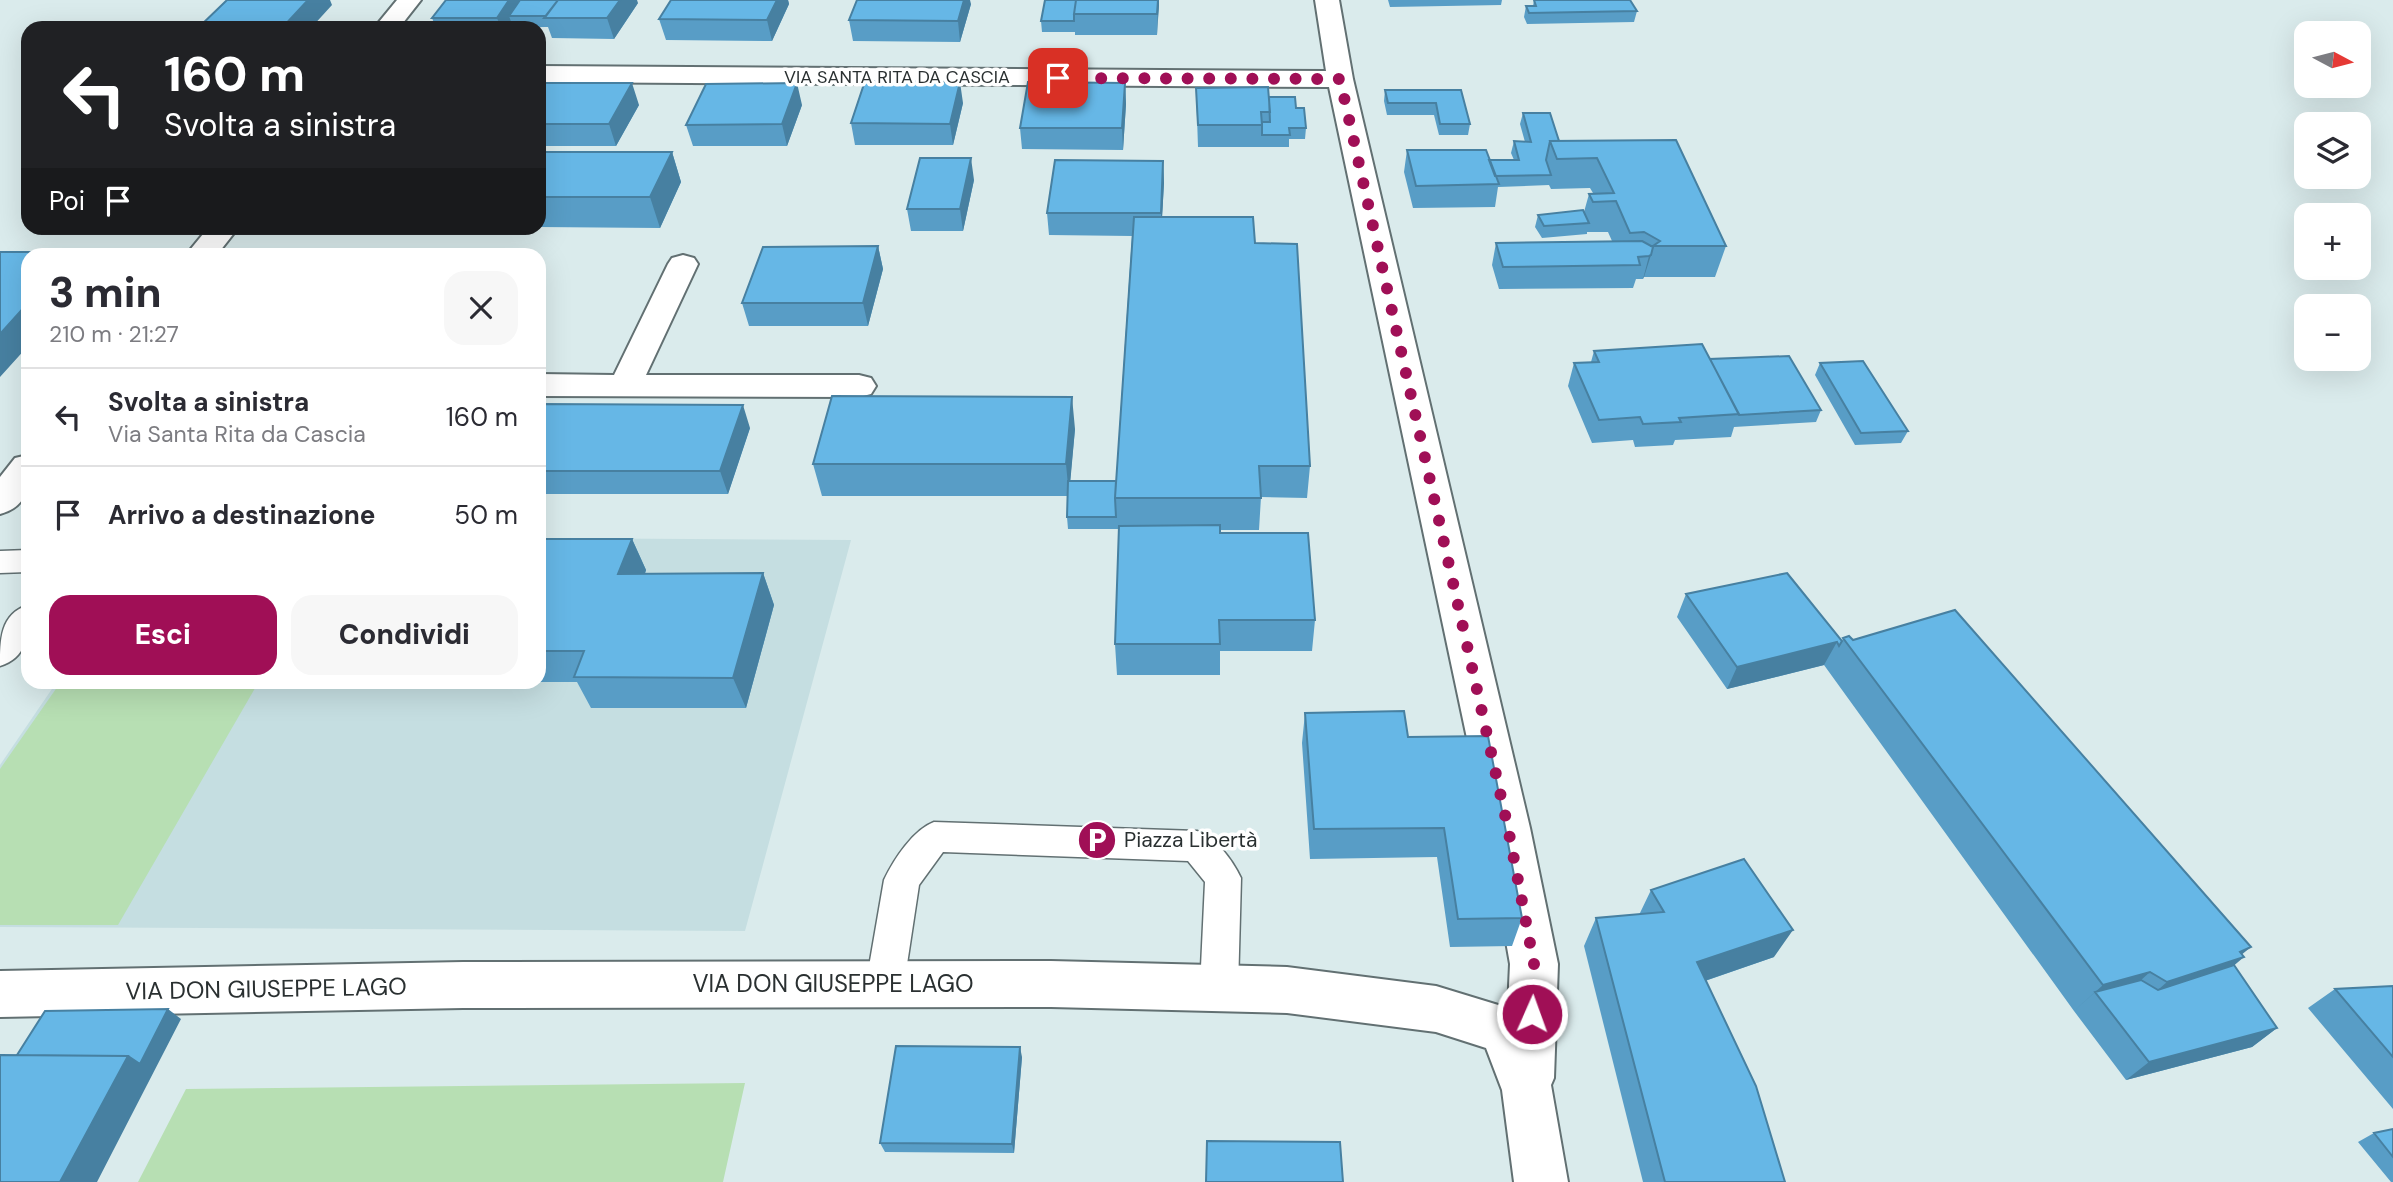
<!DOCTYPE html>
<html lang="it">
<meta charset="utf-8">
<style>
:root{--surface:#fff;--page:#f7f7f7;--text:#2b2b33;--muted:#7c7c81;--line:#e1e1e2;--accent:#a00f56}
body{margin:0;font-family:"DM Sans",sans-serif;background:var(--page);color:var(--text);height:100vh;display:flex;flex-direction:column;font-size:26px;white-space:nowrap}
*{box-sizing:border-box;margin:0}
p{font-size:23px;color:var(--muted)}
.icon{flex:none;width:38px;height:38px;fill:none;stroke:currentColor;stroke-width:2;stroke-linecap:round;stroke-linejoin:round}
.map{position:relative;flex:1;overflow:hidden}
.side{position:absolute;left:21px;top:248px;width:525px;height:441px;display:flex;flex-direction:column;background:var(--surface);border-radius:21px;box-shadow:0 7px 28px #0002}
.side>*{flex:none}
.banner{position:absolute;left:21px;top:21px;width:525px;height:214px;border-radius:21px;box-shadow:0 7px 28px #0002;background:#202124;color:#fff;overflow:hidden}
.needle{width:46px;rotate:97deg}
.controls{position:absolute;left:2294px;top:21px;display:grid;gap:14px}
.controls a{display:grid;place-items:center;width:77px;height:77px;border-radius:14px;background:var(--surface);box-shadow:0 7px 28px #0002;font-size:35px}
.pin{position:absolute;display:grid;place-items:center;width:60px;height:60px;color:#fff;margin:-30px;border-radius:14px;box-shadow:0 4px 10px #0006}
.me{position:absolute;width:77px;margin:-38px;rotate:2deg;stroke-linejoin:round;filter:drop-shadow(0 0 5px #0008)}
.turn{display:flex;align-items:center;gap:24px;height:147px;padding:0 28px;font-size:32px}
.turn .icon{width:91px;height:91px;stroke-width:2.5}
.turn b{display:block;font-size:49px;line-height:60px}
.then{display:flex;align-items:center;height:66px;padding:0 28px;background:#0003;gap:14px;font-size:26px}
.round{display:grid;place-items:center;flex:none;width:74px;height:74px;border-radius:21px;background:var(--page)}
.summary{display:flex;align-items:center;justify-content:space-between;height:119px;padding:0 28px}
h1{font-size:42px;font-weight:800;line-height:52px}
.primary-button{display:flex;gap:14px;margin-top:auto;padding:14px 28px}
.primary-button a{flex:1;height:80px;border-radius:21px;background:var(--accent);color:#fff;font-size:28px;font-weight:800;line-height:80px;text-align:center}
.primary-button a+a{background:var(--page);color:var(--text)}
ul{padding:0;list-style:none}
li{display:flex;align-items:center;gap:21px;height:98px;padding:0 28px;border-top:2px solid var(--line)}
li div{flex:1}
li b{display:block;font-size:26px}
li em{font-style:normal}
.map>svg:first-child{display:block}
</style>
<div class="map">
<svg width="2393" height="1182" viewBox="0 0 2393 1182">
<rect width="100%" height="100%" fill="#daebec"/>
<!-- built -->
<path fill="#c5dee1" d="M539 538 851 540 745 931 0 927V765L56 683 539 682Z"/>
<!-- green -->
<path fill="#b7dfb3" d="M60 683H258L118 925H0V769Z
M745 1083 723 1182H138L186 1089Z"/>
<g fill="none" stroke-linecap="round" stroke-linejoin="round">
<!-- lane casing -->
<g stroke="#627072" stroke-width="3">
<path id="lane" d="M28 550V572L0 573V551Z
M28 605C28 630 30 657 0 666 0 640 0 614 28 605Z
M934 822 1197 831C1216 838 1232 859 1241 878L1238 988 1232 1000 1219 1006 1206 1000 1200 988 1205 882 1188 861 943 852 919 885 904 984 898 996 885 1002 872 996 866 984 884 880C894 859 913 830 934 822Z"/>
</g>
<!-- street casing -->
<g stroke="#627072" stroke-width="4">
<path id="street" d="M397 0H421L399 28H374Z
M1315 0H1339L1353 79 1530 828 1558 964 1554 1078 1551 1085 1568 1182H1514L1502 1090 1486 1048 1436 1032 1287 1013 1051 1007 463 1008 0 1017V971L463 962 1051 961 1287 967 1436 986 1508 1008 1510 964 1486 828 1329 87 539 82V66L1326 71Z
M208 228H238L216 256H185Z
M683 255 694 258 698 264 646 375H859L871 378 876 386 871 394 859 397 539 396V374L614 375 668 264 672 258Z
M28 455C28 482 32 505 0 514V477L15 458Z"/>
</g>
<!-- lane -->
<use href="#lane" fill="#fff" fill-rule="evenodd"/>
<!-- street -->
<use href="#street" fill="#fff" fill-rule="evenodd"/>
</g>
<!-- wall -->
<path fill="#589dc6" d="M671 0H788L789 4 772 41 666 40 659 19Z
M1045 0H1159L1157 35H1075V32H1042L1041 21Z
M1388 0H1502L1501 5 1390 7Z
M1534 0 1637 11 1634 22 1527 24 1524 17 1526 6H1533Z
M638 3 614 39 552 38 548 27 436 28 432 18Z
M971 4 960 42 853 41 849 20Z
M1125 83 1126 104 1123 150 1022 149 1020 128Z
M539 86 639 105 616 146H539Z
M1196 88 1269 97 1296 108 1306 128 1305 139H1289V147H1198Z
M1385 90H1461L1470 124 1468 135H1439L1434 115H1387L1384 101Z
M963 103 953 145H855L851 123Z
M802 105 787 146H693L686 125Z
M1523 113 1559 141 1676 140 1726 246 1715 277H1644L1643 279H1636L1633 288 1499 289 1492 265 1496 243 1612 241 1608 232H1587V234L1542 238 1535 227 1538 215 1584 212 1589 194 1593 193 1590 188 1551 189 1549 185 1498 187 1495 207 1413 208 1404 172 1407 150 1489 160H1514L1511 153 1514 141 1525 142 1520 124Z
M539 152H672L681 182 660 228 539 227Z
M1163 161 1164 183 1162 217 1255 243 1310 466 1307 498 1261 497 1259 530H1220V533L1315 620 1312 651H1220V675H1117L1115 644 1119 529H1068L1067 517 1068 496H822L813 464 1075 429 1070 481H1116L1132 236 1049 235 1047 213Z
M974 180 963 231H911L907 209Z
M878 246 883 269 868 326H749L742 303Z
M1594 351 1710 359 1821 410 1816 422 1734 427 1731 437 1675 440 1673 445 1635 447 1633 440 1592 443 1568 386 1574 363 1591 362Z
M1820 363 1908 431 1901 443 1855 445 1815 375Z
M539 404 750 428 728 494H539Z
M539 539H632L646 570 645 574 763 573 774 605 746 708H591L577 682H539Z
M1686 594 1842 641 1843 638 1853 640 2242 955 2234 965 2277 1028 2252 1047 2126 1080 2074 1011 1824 665 1727 689 1677 617Z
M1305 713 1408 737 1522 918 1512 946 1450 947 1437 857 1310 859 1302 743Z
M1651 890 1774 957 1705 981 1785 1182H1643L1584 946 1596 918 1639 915Z
M2393 986V1109L2308 1008 2335 989Z
M1022 1057 1014 1153 885 1152 880 1143Z
M2393 1129V1182H2391L2358 1142 2374 1133Z"/>
<!-- shaded-wall -->
<path fill="#4780a1" d="M308 0H330L332 5 311 28H282Z
M509 0H528L509 16 513 27 512 28H501L497 18Z
M620 0H637L638 3 614 39 607 18Z
M777 0H788L789 4 772 41 767 20Z
M964 0H970L971 4 960 42 958 21Z
M1158 0H1159V5L1157 35Z
M960 82 963 103 953 145 950 124Z
M632 83 639 105 616 146 609 124Z
M797 83 802 105 787 146 782 124Z
M1125 83 1126 104 1123 150 1122 128Z
M672 152 681 182 660 228 650 197Z
M971 158 974 180 963 231 960 209Z
M1163 161 1164 183 1161 236V213Z
M878 246 883 269 868 326 863 303Z
M1651 255 1644 277 1643 279 1649 256Z
M28 303V346L0 377V334Z
M1072 397 1075 429 1069 496 1066 464Z
M743 405 750 428 728 494 720 471Z
M632 539 646 570 633 605 618 574Z
M763 573 774 605 746 708 733 678Z
M1837 642 1824 665 1727 689 1737 667Z
M1793 930 1774 957 1681 989 1697 962Z
M2251 947 2235 960 2244 957 2211 985 2136 1009 2167 982Z
M2150 972 2120 999 2095 992 2074 1011 2103 985Z
M168 1009 181 1019 97 1182H60L128 1056Z
M2277 1028 2252 1047 2126 1080 2149 1062Z
M1020 1047 1022 1057 1014 1153 1012 1144Z"/>
<!-- building -->
<path fill="#66b7e6" stroke="#4780a1" stroke-width="2" d="M227 0H308L282 28H198Z
M446 0H509L497 18H432Z
M520 0H558L546 16H509Z
M558 0H620L607 18H544Z
M671 0H777L767 20 659 19Z
M857 0H964L958 21 849 20Z
M1045 0H1076L1074 14V21H1041Z
M1076 0H1158L1157 14H1074Z
M1534 0H1630L1637 11 1529 13 1526 6H1536Z
M865 81 960 82 950 124 851 123Z
M1028 82 1125 83 1122 128H1020Z
M541 83H632L609 124H539V86Z
M797 83 782 124 686 125 706 84Z
M1268 87 1270 112H1261L1262 125H1198L1196 88Z
M1385 90H1461L1470 124H1440L1436 103H1388Z
M1269 97H1295L1296 108H1304L1306 128H1289L1290 135H1262V122H1270Z
M1523 113H1550L1559 141H1550L1546 160 1551 175 1495 176 1489 160H1519L1514 141 1531 142Z
M1676 140 1726 246H1653L1660 241 1644 232 1630 233 1616 201 1593 202 1589 194 1614 193 1597 158 1557 159 1550 141Z
M1407 150H1486L1499 184 1416 186Z
M539 152H672L650 197H539Z
M920 158H971L960 209H907Z
M1055 160 1163 161 1161 213H1047Z
M1583 210 1589 223 1544 226 1538 215Z
M1134 217H1253L1255 243 1297 244 1310 466H1259L1261 498H1115Z
M1642 241 1653 247 1651 255 1649 256 1638 257 1640 265 1503 267 1496 243Z
M878 246 863 303H742L763 247Z
M0 252H76L72 256H28V303L0 334Z
M1702 344 1739 414 1679 418 1681 422 1643 424 1640 417 1599 420 1574 363 1599 362 1594 351Z
M1789 356 1821 410 1739 415 1710 359Z
M1863 361 1908 431 1861 433 1820 363Z
M832 396 1072 397 1066 464H813Z
M539 404 743 405 720 471H539Z
M1068 481H1116L1115 498 1116 517H1067Z
M1220 525V533H1308L1315 620H1219L1220 644H1115L1119 526Z
M539 539H632L618 574 763 573 733 678 574 677 584 651H539Z
M1787 573 1842 641 1839 646 1837 642 1737 667 1686 594Z
M1955 610 2251 947 2240 952 2244 957 2167 982 2150 972 2103 985 1843 638 1849 636 1853 640Z
M1404 711 1408 737 1488 736 1522 918 1458 919 1444 828 1314 829 1305 713Z
M1744 859 1793 930 1697 962 1756 1086 1785 1182H1665L1596 918 1664 912 1651 890Z
M2234 965 2277 1028 2149 1062 2095 992 2141 980 2158 990Z
M2393 986V1057L2335 989Z
M168 1009 140 1064 128 1056 17 1055 45 1011Z
M896 1046 1020 1047 1012 1144 880 1143Z
M0 1055 128 1056 60 1182H0Z
M2393 1129V1157L2374 1133Z
M1207 1141 1340 1142 1343 1182H1206Z"/>
<g fill="none" stroke-linecap="round" stroke-linejoin="round">
<!-- route -->
<path stroke="#a00f56" stroke-width="12" stroke-dasharray="0 21.6" d="M1058 78 1340 79 1508 828 1534 964 1532 1014"/>
</g>
<!-- icons -->
<defs>
<g id="parking-disc" transform="scale(2.0125)"><circle r="9.5" fill="#a00f56" stroke="#fff"/><path d="M-3.5-5.5H1a3.5 3.5 0 0 1 0 7H-1V5.5H-3.5ZM-1-3.4V-.6H.8a1.4 1.4 0 0 0 0-2.8Z" fill="#fff"/></g>
</defs>
<g fill-rule="evenodd">
<use href="#parking-disc" x="1097" y="840"/>
</g>
<g text-anchor="middle" stroke-width="7" stroke-linejoin="round" paint-order="stroke">
<!-- far-street labels -->
<g font-size="18" fill="#2a3031" stroke="#fff">
<text x="897" y="83">VIA SANTA RITA DA CASCIA</text>
</g>
<!-- poi labels -->
<g font-size="21" fill="#2a3031" stroke="#fff" text-anchor="start">
<text x="1124" y="847">Piazza Libertà</text>
</g>
<!-- near-street labels -->
<g font-size="24" fill="#2a3031" stroke="#fff">
<text x="833" y="992">VIA DON GIUSEPPE LAGO</text>
<text transform="translate(266 989) rotate(-1)" y="8">VIA DON GIUSEPPE LAGO</text>
</g>
</g>
</svg>
<div class="controls">
<a><svg class="needle" viewBox="-14 -14 28 28"><path d="M0-13l5 13h-10z" fill="#e53935"/><path d="M0 13l5-13h-10z" fill="#7c7c81"/></svg></a>
<a><svg class="icon" aria-label="layers" viewBox="0 0 24 24"><path d="M12 4l9 5-9 5-9-5zM3 14l9 5 9-5"/></svg></a>
<a>+</a>
<a>−</a>
</div>
<div class="pin" style="left:1058px;top:78px;background:#d93025"><svg class="icon" aria-label="arrive" viewBox="0 0 24 24"><path d="M6 21V4h12l-3 4 3 4H6"/></svg></div>
<svg class="me" style="left:1532px;top:1014px" viewBox="-20 -20 40 40"><circle r="17" fill="#a00f56" stroke="#fff" stroke-width="3"/><path d="M0-11L8 9 0 5-8 9z" fill="#fff"/></svg>
<div class="banner">
<div class="turn"><svg class="icon" aria-label="left" viewBox="0 0 24 24"><path d="M17 20v-9H6M10 6l-5 5 5 5"/></svg><div><b>160 m</b>Svolta a sinistra</div></div>
<div class="then">Poi<svg class="icon" aria-label="arrive" viewBox="0 0 24 24"><path d="M6 21V4h12l-3 4 3 4H6"/></svg></div>
</div>
<section class="side">
<div class="summary"><div><h1>3 min</h1><p>210 m · 21:27</p></div><a class="round"><svg class="icon" aria-label="close" viewBox="0 0 24 24"><path d="M6 6l12 12M18 6L6 18"/></svg></a></div>
<ul>
<li><svg class="icon" aria-label="left" viewBox="0 0 24 24"><path d="M17 20v-9H6M10 6l-5 5 5 5"/></svg><div><b>Svolta a sinistra</b><p>Via Santa Rita da Cascia</p></div><em>160 m</em></li>
<li><svg class="icon" aria-label="arrive" viewBox="0 0 24 24"><path d="M6 21V4h12l-3 4 3 4H6"/></svg><div><b>Arrivo a destinazione</b></div><em>50 m</em></li>
</ul>
<div class="primary-button"><a>Esci</a><a>Condividi</a></div>
</section>
</div>
